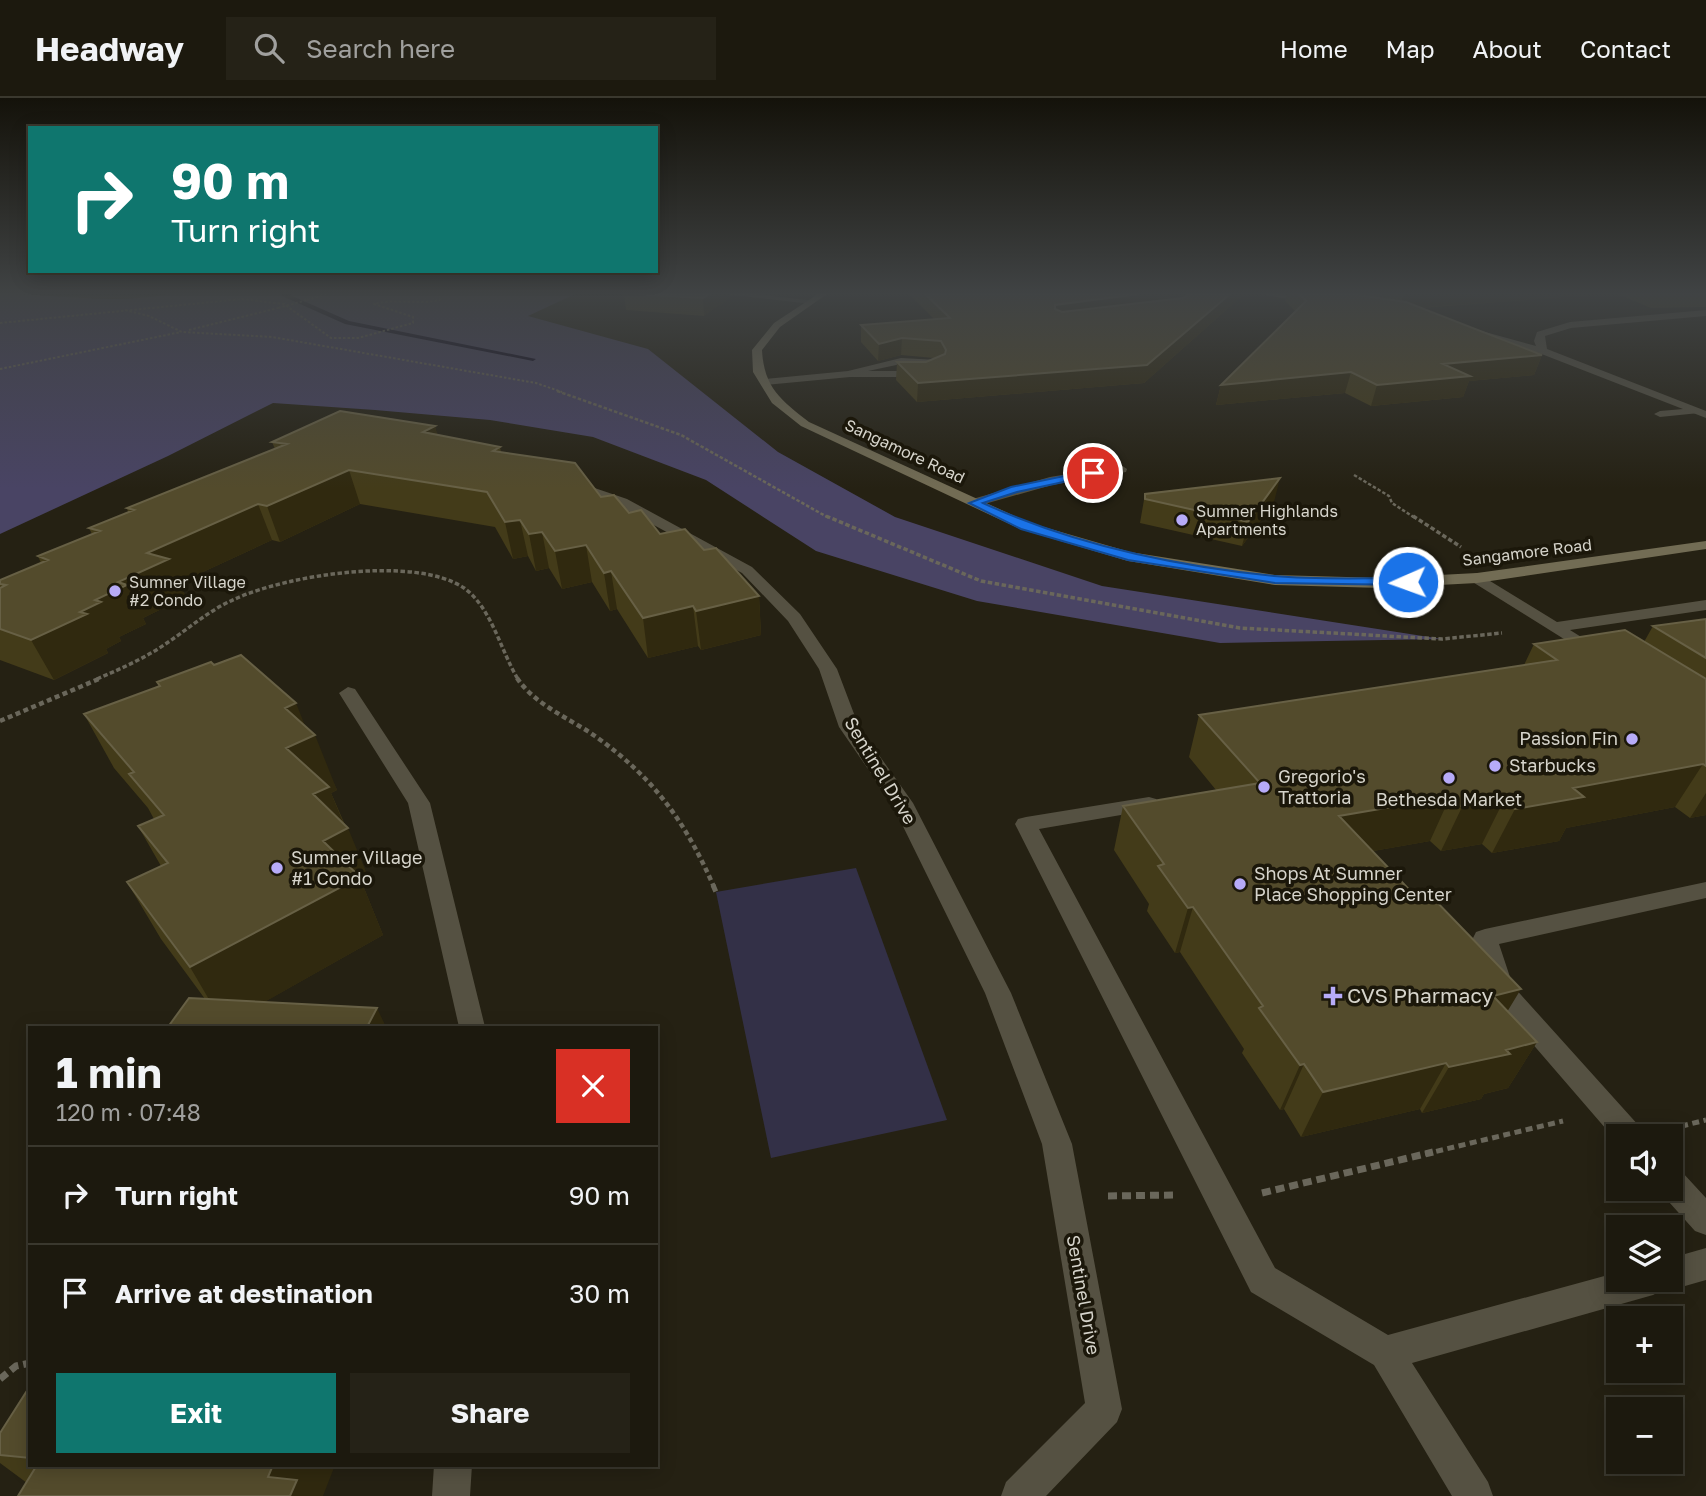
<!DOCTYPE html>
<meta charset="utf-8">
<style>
:root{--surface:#1c190e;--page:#252217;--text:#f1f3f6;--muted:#a0a09e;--line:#3a382e;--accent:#0f766e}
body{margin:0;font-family:"Golos Text",sans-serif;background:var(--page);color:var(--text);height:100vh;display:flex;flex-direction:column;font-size:26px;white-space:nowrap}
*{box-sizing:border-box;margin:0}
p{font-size:23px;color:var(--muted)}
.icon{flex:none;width:38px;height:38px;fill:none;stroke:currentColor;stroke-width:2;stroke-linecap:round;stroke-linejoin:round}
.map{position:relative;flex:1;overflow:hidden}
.details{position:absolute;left:28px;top:928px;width:630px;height:441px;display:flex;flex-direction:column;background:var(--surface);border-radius:0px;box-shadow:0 4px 18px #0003,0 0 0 2px var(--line)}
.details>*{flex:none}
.guide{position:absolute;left:28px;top:28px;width:630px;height:147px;border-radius:0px;box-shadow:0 4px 18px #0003,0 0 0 2px var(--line);background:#0f766e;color:#fff;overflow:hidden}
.tools{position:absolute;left:1606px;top:1026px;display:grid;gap:14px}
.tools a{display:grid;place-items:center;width:77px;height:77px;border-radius:0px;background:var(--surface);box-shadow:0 4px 18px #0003,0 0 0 2px var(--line);font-size:35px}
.pin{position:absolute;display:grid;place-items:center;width:60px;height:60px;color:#fff;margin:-30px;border:4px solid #fff;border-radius:50%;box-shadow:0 2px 7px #0007}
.me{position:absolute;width:77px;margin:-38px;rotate:268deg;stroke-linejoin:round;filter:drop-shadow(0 0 5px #0008)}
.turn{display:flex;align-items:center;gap:24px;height:147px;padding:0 28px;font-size:32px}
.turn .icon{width:91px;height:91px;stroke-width:2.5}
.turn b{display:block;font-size:49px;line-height:60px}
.round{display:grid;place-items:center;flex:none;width:74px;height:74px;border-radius:0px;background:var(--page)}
.overview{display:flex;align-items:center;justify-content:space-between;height:119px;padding:0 28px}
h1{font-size:42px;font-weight:700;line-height:52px}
.action{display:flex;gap:14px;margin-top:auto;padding:14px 28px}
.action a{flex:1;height:80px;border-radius:0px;background:var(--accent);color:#fff;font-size:28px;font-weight:700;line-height:80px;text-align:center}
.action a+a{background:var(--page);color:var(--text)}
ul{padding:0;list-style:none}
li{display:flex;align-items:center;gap:21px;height:98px;padding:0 28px;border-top:2px solid var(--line)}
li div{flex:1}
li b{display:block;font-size:26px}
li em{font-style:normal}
header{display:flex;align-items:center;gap:42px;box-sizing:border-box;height:98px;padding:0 35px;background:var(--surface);border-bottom:2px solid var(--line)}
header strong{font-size:33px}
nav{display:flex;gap:38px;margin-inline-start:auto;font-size:24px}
.search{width:490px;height:63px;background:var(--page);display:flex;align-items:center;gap:18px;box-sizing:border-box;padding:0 24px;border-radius:0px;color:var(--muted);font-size:26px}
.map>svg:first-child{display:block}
</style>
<header>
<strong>Headway</strong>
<div class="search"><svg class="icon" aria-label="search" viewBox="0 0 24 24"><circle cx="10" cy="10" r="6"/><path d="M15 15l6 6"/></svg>Search here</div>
<nav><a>Home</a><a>Map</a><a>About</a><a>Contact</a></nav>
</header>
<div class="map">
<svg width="1706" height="1398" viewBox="0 0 1706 1398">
<rect width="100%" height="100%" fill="#252113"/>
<!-- built -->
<path fill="#302a15" d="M0 196H246L0 223Z"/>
<!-- green -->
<path fill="#333047" d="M856 770 947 1022 771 1060 716 794Z"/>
<!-- forest -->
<path fill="#494464" d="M0 196C57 196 113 207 169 196H575L528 218 648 251 778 354 895 419 1102 488 1442 541 1220 545 977 503 816 453 706 382 593 339 490 322 375 312 273 305 168 358 0 436Z"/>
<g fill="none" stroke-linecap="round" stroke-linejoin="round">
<!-- stream -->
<path fill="#0c0620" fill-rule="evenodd" d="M282 196H292L290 197 349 223 536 261 533 263 345 226 282 198Z"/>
<!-- path-far5 -->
<path stroke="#6a675b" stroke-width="2" stroke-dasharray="2.5 2" stroke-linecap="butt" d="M307 202 327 196
M125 212 149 218 182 234 272 239 536 285 562 294
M0 225 242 201 284 206 331 240H358L413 225V219L374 206C396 200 418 207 440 202L439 196
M189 232 278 210
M0 271 181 234"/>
<!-- path-far4 -->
<path stroke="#6a675b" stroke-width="2.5" stroke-dasharray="3.5 2" stroke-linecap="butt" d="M557 293 681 337 829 420
M1354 377 1389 398 1392 405 1415 420"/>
<!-- path-far3 -->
<path stroke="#6a675b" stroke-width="3.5" stroke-dasharray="4.5 2.5" stroke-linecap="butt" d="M826 418 981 483 1240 530 1442 541 1502 535
M1413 418 1461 449
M97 581C120 571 143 561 164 547 187 532 209 512 235 501 287 477 415 457 464 490 492 510 501 554 518 581"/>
<!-- path-far2 -->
<path stroke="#6a675b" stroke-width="4.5" stroke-dasharray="5 3.5" stroke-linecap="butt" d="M517 580C535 607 569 620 595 638 654 680 685 723 714 789
M0 623 101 580"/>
<!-- path-far1 -->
<path stroke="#6a675b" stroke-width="5" stroke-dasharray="7 4.5" stroke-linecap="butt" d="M713 787 716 794
M1670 1031 1706 1022
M1425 1056 1563 1023"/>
<!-- path -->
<path stroke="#6a675b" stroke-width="7" stroke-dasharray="9 5" stroke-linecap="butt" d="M1262 1095 1433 1054
M1108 1098 1173 1097
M0 1281 16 1268 30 1265"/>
<!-- lane -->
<path fill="#555142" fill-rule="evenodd" d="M1156 196H1197L1157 201 1153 198Z
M1695 310 1699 311V315L1660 319 1654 316 1660 313Z
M1121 367 1127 371 1126 374 1052 387 974 409 967 405 969 402 1050 379Z
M1477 475 1557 524 1706 502V512L1570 532 1602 552 1605 556 1596 561 1471 483 1469 480 1471 477Z
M1149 699 1156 701 1160 706 1156 711 1039 731 1275 1170 1388 1237 1619 1174V1181H1671V1160L1706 1150V1182L1671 1192 1666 1190 1653 1197 1412 1265 1488 1384 1493 1398H1452L1374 1267 1251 1194 1015 726 1018 721 1026 719Z
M1706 784V800L1499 846 1513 888 1640 1029 1645 1038H1619V1046L1493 900 1473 840 1476 834 1485 831Z
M1671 1070 1682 1074 1706 1100V1137L1695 1133 1660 1094 1659 1090H1671Z"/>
<!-- street -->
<path fill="#555142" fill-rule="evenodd" d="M724 196H755L815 203 811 206Z
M1261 196H1281L1319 203 1315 206Z
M1706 212V218L1571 230 1545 238 1547 251 1706 313V320L1539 255 1462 232 1467 229 1536 248 1534 243 1537 234 1570 224Z
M901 260 938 262 943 271 925 279H850L765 287 760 284 765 281 848 273ZM901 266 930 267 932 270 924 273H868Z
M574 383 627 401 752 469 800 516 837 571 859 629 913 705 1011 895 1072 1046 1122 1311 1117 1324 1046 1398H1001L1006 1384 1085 1305 1042 1046 985 895 892 706 839 629 819 571 788 523 742 475 617 407 569 390V384Z
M348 589 355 591 430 705 485 929H459L408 705 339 595Z
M434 1367H472L470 1398H432Z"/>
<!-- secondary -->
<path fill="#726c54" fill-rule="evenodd" d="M818 196H827L780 229 762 252C764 290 781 302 809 324L1030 425 1130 454 1275 477 1382 480 1477 475 1706 443V451L1477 485 1382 490 1275 487 1128 463 1020 431 801 328 772 305 753 274 752 252 774 225Z"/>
<!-- path-bridge -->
<path stroke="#6a675b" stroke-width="2" stroke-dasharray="2.5 2" stroke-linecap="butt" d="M278 210 307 202"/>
</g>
<!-- wall -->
<path fill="#433b19" d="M624 196H730V199L704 218 626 212Z
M909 196H1185V199L1191 196H1244L1144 285 917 304 896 282 897 264H926L934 260 901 257 878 263 861 244V227L935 222Z
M1287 196H1603L1420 210 1542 257 1534 277 1469 283 1463 299 1371 308 1345 295 1216 307 1221 287 1295 213 1285 203Z
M1618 196H1706V209L1651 210Z
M435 328 437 337 500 349 501 354 601 399 629 415 660 436 704 452 759 498 761 537 701 552 698 548 648 560 617 511 610 513 592 484 562 491 549 470 536 473 528 458 513 461 495 429 360 406 280 444 272 442 179 485 186 499 143 520 146 526 119 539 121 543 106 551 108 555 54 582 0 562V482L41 465 38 458 92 436 89 430 128 414 127 410 275 351 272 344Z
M1145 396 1274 404 1242 448 1140 425Z
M1706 521V717L1690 720 1675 709 1566 730 1559 743 1492 755 1482 746 1441 753 1430 743 1373 753 1507 913 1537 944 1508 990 1484 996 1481 1001 1422 1015 1420 1011 1301 1039 1284 1011 1280 1012 1242 955 1244 951 1180 854 1175 855 1147 813 1149 806 1114 752 1123 708 1216 692 1189 659 1199 617 1524 567 1534 546 1644 544 1653 528Z
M214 567 306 629 337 692 331 695 371 786 364 790 383 837 264 904 205 901 161 841 127 784 161 768 138 728 154 721 148 710 114 670 84 616 159 588 157 584Z
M30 1288V1367H335L27 1385 0 1365V1335Z"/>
<!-- shaded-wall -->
<path fill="#30290f" d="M710 196H730V199L704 218 703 200Z
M1139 196H1185L1184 202 1053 223 1055 207Z
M1230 196H1244L1144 285 917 304 918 285Z
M1404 196H1603L1399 211Z
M902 240 901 257 878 263 879 246Z
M1542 257 1534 277 1469 283 1463 299 1371 308 1377 287 1443 266Z
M1351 274 1345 295 1216 307 1221 287Z
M435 328 443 360 423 334Z
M349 372 360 406 280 444 267 408Z
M1280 380 1274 404 1242 448 1248 424Z
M258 406 272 442 179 485 186 499 143 520 146 526 119 539 121 543 106 551 108 555 54 582 31 542 80 514 118 484 147 455Z
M520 422 528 458 513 461 505 424Z
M542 434 549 470 536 473 529 436Z
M586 447 592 484 562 491 555 453Z
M611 473 617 511 610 513 604 475Z
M759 498 761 537 701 552 696 513Z
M693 508 698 548 648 560 643 520Z
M296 605 310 640 315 637 337 692 331 695 346 731 348 730 371 786 364 790 383 837 224 927 190 869 323 743 286 650 285 610Z
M1703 666 1675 709 1566 730 1559 743 1492 755 1515 711 1573 690Z
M1706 695V717L1690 720Z
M1450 699 1430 743 1322 762 1339 718Z
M1504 702 1482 746 1441 753 1462 709Z
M1193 809 1180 854 1175 855 1188 810Z
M1521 891 1493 937V898Z
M377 910 386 929H367Z
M1537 944 1508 990 1484 996 1481 1001 1422 1015 1449 969 1506 952Z
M1446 965 1420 1011 1301 1039 1323 994Z
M1304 966 1284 1011 1280 1012 1300 967Z
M273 1367H335L323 1398H286L268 1379Z"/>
<!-- building -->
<path fill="#534b2c" stroke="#676045" stroke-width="2" d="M636 196H710L703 200Z
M925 196H1139L1055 207V211L1062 214 1183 200 1191 196H1230L1147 267 918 285 897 264H926L945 256 946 252 941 243 902 240 879 246 861 227 950 220Z
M1299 196H1351L1406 204 1542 257 1443 266 1470 278 1377 287 1351 274 1221 287 1306 203Z
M340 313 435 328 423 334 500 349 493 353 575 365 601 399 614 397 629 415 641 412 660 436 685 431 704 452 716 450 759 498 696 513 693 508 643 520 611 473 604 475 586 447 555 453 542 434 529 436 520 422 505 424 487 394 349 372 267 408 258 406 147 455 169 461 118 484 127 487 95 502 101 504 80 514 87 516 31 542 0 531V490L6 487 0 486V482L48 462 38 458 100 433 89 430 134 412 127 410 287 346 272 344Z
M1280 380 1248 424 1145 401V396Z
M1706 521V560L1653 528Z
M1625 532 1706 581V668L1703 666 1573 690 1584 699 1515 711 1504 702 1462 709 1450 699 1339 718 1420 803 1433 800 1521 891 1493 898 1537 944 1506 952 1510 956 1449 969 1446 965 1323 994 1304 966 1300 967 1259 910 1263 908 1193 809 1188 810 1158 768 1164 766 1123 708 1260 685 1199 617 1557 562 1534 546Z
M241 557 296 605 285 610 315 637 286 650 329 689 313 696 348 730 323 743 360 779 190 869 127 784 168 765 138 728 164 717 129 676 134 674 84 616 160 588 157 584 211 564 214 567Z
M189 900 377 910 367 929H168Z
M30 1288V1360L0 1357V1335Z
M37 1367H273L268 1379 297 1382 290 1398H18Z"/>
<!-- sky -->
<linearGradient id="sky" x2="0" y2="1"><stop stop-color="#14120a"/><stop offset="0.5" stop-color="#404344"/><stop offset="1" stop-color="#404344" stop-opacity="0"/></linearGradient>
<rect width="1706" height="391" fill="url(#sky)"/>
<!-- route -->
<path fill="#1a73e8" stroke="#114b97" stroke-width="2" d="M1093 372 1096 373V377L1017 394 983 405C1074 447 1175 468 1274 478 1318 482 1364 480 1408 480L1414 484 1408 487 1275 485 1128 462 1021 431 969 405 1011 389Z"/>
<!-- markers -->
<g fill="#b7abf8" stroke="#1b170a" stroke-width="2.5">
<circle cx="1182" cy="422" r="7"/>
<circle cx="115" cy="493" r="7"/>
<circle cx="1632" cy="641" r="7"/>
<circle cx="1495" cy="668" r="7"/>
<circle cx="1449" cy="680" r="7"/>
<circle cx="1264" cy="689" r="7"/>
<circle cx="277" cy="770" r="7"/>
<circle cx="1240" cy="786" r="7"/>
<path d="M1329.5 887.5h7v7h7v7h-7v7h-7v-7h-7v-7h7z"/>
</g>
<g text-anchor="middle" stroke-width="7" stroke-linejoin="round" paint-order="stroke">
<!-- far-street labels -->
<g font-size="16" fill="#d6d4cb" stroke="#1b170a">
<text transform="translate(905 353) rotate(25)" y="6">Sangamore Road</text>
<text transform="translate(1527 454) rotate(-7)" y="6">Sangamore Road</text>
</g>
<!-- far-poi labels -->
<g font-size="16" fill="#d6d4cb" stroke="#1b170a" text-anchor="start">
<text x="1196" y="419">Sumner Highlands<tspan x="1196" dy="18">Apartments</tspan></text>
<text x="129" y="490">Sumner Village<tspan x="129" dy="18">#2 Condo</tspan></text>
</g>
<!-- poi labels -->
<g font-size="18" fill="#d6d4cb" stroke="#1b170a" text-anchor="start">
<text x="1618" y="647" text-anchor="end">Passion Fin</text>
<text x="1509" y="674">Starbucks</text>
<text x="1278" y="685">Gregorio's<tspan x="1278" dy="21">Trattoria</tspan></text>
<text x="1449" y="708" text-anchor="middle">Bethesda Market</text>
<text x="291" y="766">Sumner Village<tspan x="291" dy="21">#1 Condo</tspan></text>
<text x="1254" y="782">Shops At Sumner<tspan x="1254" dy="21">Place Shopping Center</tspan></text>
</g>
<!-- street labels -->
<g font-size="18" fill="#d6d4cb" stroke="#1b170a">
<text transform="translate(880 673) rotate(59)" y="6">Sentinel Drive</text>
<text transform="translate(1083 1197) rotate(80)" y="6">Sentinel Drive</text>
</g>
<!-- near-poi labels -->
<g font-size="21" fill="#d6d4cb" stroke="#1b170a" text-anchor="start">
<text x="1347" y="905">CVS Pharmacy</text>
</g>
</g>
</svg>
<div class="tools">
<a><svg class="icon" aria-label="sound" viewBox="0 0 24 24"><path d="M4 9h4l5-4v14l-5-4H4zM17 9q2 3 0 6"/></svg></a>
<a><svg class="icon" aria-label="layers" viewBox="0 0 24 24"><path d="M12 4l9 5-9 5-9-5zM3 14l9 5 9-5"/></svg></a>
<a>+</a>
<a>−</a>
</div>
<div class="pin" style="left:1093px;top:375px;background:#d93025"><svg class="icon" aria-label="arrive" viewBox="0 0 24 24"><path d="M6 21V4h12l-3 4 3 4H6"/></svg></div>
<svg class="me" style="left:1408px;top:484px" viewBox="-20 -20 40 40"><circle r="17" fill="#1a73e8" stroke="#fff" stroke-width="3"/><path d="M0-11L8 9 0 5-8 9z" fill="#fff"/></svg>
<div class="guide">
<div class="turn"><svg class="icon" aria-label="right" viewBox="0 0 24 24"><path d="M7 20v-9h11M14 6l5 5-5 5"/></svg><div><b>90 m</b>Turn right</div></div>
</div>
<section class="details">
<div class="overview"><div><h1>1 min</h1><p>120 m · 07:48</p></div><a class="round" style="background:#d93025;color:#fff"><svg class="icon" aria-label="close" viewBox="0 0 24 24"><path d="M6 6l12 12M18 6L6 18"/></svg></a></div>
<ul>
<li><svg class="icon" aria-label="right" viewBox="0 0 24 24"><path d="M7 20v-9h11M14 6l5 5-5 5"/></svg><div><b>Turn right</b></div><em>90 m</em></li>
<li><svg class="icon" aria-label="arrive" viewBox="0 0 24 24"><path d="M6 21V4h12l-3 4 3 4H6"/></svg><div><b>Arrive at destination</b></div><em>30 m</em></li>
</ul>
<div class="action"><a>Exit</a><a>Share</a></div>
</section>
</div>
